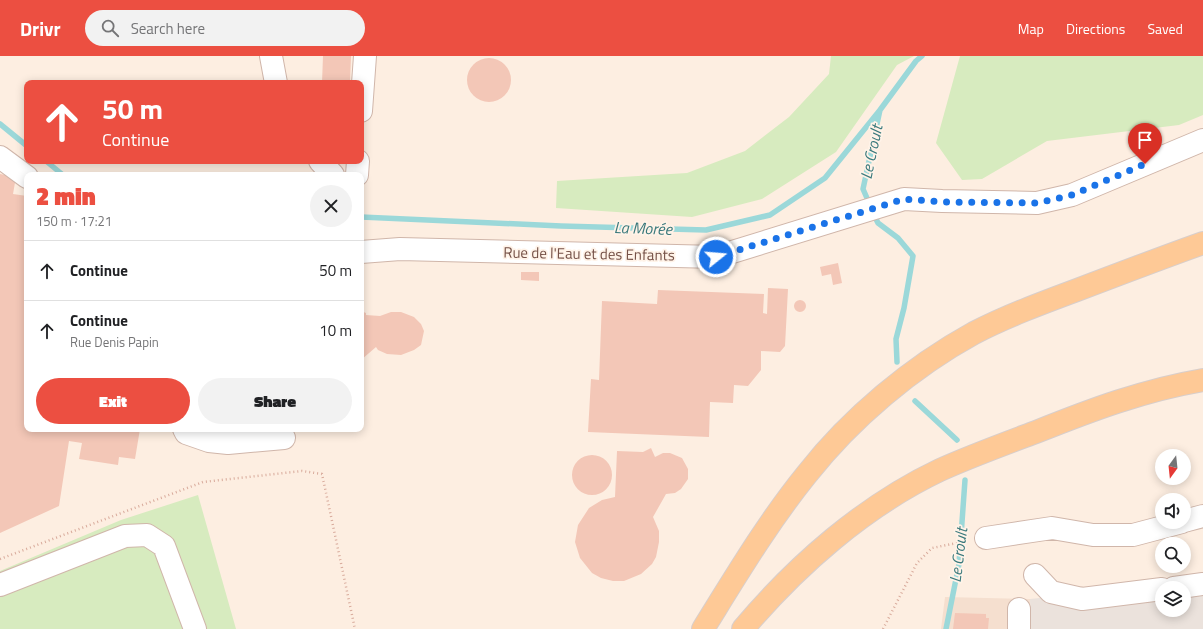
<!DOCTYPE html>
<meta charset="utf-8">
<style>
:root{--surface:#fff;--page:#f2f2f2;--text:#202124;--muted:#757577;--line:#e0e0e0;--accent:#ec4f41}
body{margin:0;font-family:"Titillium Web",sans-serif;background:var(--page);color:var(--text);height:100vh;display:flex;flex-direction:column;font-size:15px;white-space:nowrap}
*{box-sizing:border-box;margin:0}
p{font-size:13px;color:var(--muted)}
.icon{flex:none;width:22px;height:22px;fill:none;stroke:currentColor;stroke-width:2;stroke-linecap:round;stroke-linejoin:round}
.map{position:relative;flex:1;overflow:hidden}
.sheet{position:absolute;left:24px;top:116px;width:340px;height:260px;display:flex;flex-direction:column;background:var(--surface);border-radius:8px;box-shadow:0 2px 10px #0003}
.sheet>*{flex:none}
.hud{position:absolute;left:24px;top:24px;width:340px;height:84px;border-radius:8px;box-shadow:0 2px 10px #0003;background:#ec4f41;color:#fff;overflow:hidden}
.needle{width:26px;rotate:195deg}
.tools{position:absolute;left:1155px;top:393px;display:grid;gap:8px}
.tools a{display:grid;place-items:center;width:36px;height:36px;border-radius:50%;background:var(--surface);box-shadow:0 2px 10px #0003;font-size:20px}
.pin{position:absolute;display:grid;place-items:center;width:34px;height:34px;color:#fff;margin:-41px -17px;border-radius:50% 50% 50% 0;rotate:-45deg;box-shadow:0 0 4px #0007}
.pin .icon{rotate:45deg}
.me{position:absolute;width:44px;margin:-22px;rotate:73deg;stroke-linejoin:round;filter:drop-shadow(0 0 3px #0008)}
.turn{display:flex;align-items:center;gap:14px;height:84px;padding:0 12px;font-size:18px}
.turn .icon{width:52px;height:52px;stroke-width:2.5}
.turn b{display:block;font-size:28px;line-height:34px}
.round{display:grid;place-items:center;flex:none;width:42px;height:42px;border-radius:21px;background:var(--page)}
.summary{display:flex;align-items:center;justify-content:space-between;height:68px;padding:0 12px}
h1{font-size:24px;font-weight:800;line-height:30px;color:var(--accent)}
.primary-button{display:flex;gap:8px;margin-top:auto;padding:8px 12px}
.primary-button a{flex:1;height:46px;border-radius:24px;background:var(--accent);color:#fff;font-size:16px;font-weight:800;line-height:46px;text-align:center}
.primary-button a+a{background:var(--page);color:var(--text)}
ul{padding:0;list-style:none}
li{display:flex;align-items:center;gap:12px;height:60px;padding:0 12px;border-top:1px solid var(--line)}
li div{flex:1}
li b{display:block;font-size:15px}
li em{font-style:normal}
header{display:flex;align-items:center;gap:24px;box-sizing:border-box;height:56px;padding:0 20px;background:var(--accent);color:#fff}
header strong{font-size:19px}
nav{display:flex;gap:22px;margin-inline-start:auto;font-size:14px}
.search{width:280px;height:36px;background:var(--page);display:flex;align-items:center;gap:10px;box-sizing:border-box;padding:0 14px;border-radius:22px;color:var(--muted);font-size:15px}
.map>svg:first-child{display:block}
</style>
<header>
<strong>Drivr</strong>
<div class="search"><svg class="icon" aria-label="search" viewBox="0 0 24 24"><circle cx="10" cy="10" r="6"/><path d="M15 15l6 6"/></svg>Search here</div>
<nav><a>Map</a><a>Directions</a><a>Saved</a></nav>
</header>
<div class="map">
<svg width="1203" height="573" viewBox="0 0 1203 573">
<rect width="100%" height="100%" fill="#fdeee1"/>
<!-- residential -->
<path fill="#f5dfcf" d="M945 541 1030 543 1031 573H941Z"/>
<!-- industrial -->
<path fill="#ebe2dc" fill-rule="evenodd" d="M1203 525V573H1031L1030 543ZM1162 532H1184V554H1162Z"/>
<!-- green -->
<path fill="#d7ebbf" d="M831 0H914L897 9 836 96 762 143 692 161 556 152 557 125 687 117 745 95 789 61 829 18Z
M960 0H1203V59L1179 69 1047 85 982 123 962 124 936 87Z
M198 439 236 573H0V515L121 464Z"/>
<g fill="none" stroke-linecap="round" stroke-linejoin="round">
<!-- stream -->
<path stroke="#9bd8d9" stroke-width="5.5" d="M0 68 27 90
M46 105 63 119
M870 149 863 133 880 54 916 5 922 0
M873 157 878 167 898 182 913 200 904 252 896 283 897 306
M361 161 561 170 706 174 770 159 825 122 880 54
M915 345 957 384
M946 573 959 508 965 424"/>
</g>
<!-- building -->
<path fill="#f3c7b7" d="M323 0H351L350 27H322Z
M467 24a22 22 0 1 1 44 0a22 22 0 1 1-44 0Z
M0 118 16 121 13 138 27 140V373H140L135 403 119 401 118 409 79 403 82 387 69 385 59 450 0 477Z
M838 207 842 227 833 229 831 218 822 220 820 211Z
M521 216H539V225L521 224Z
M768 232 788 233 785 290 780 296 761 295V314L748 330 734 329 733 347 710 346 709 381 588 376 591 323 599 324 602 245 657 248 658 234 764 238 763 257 767 258Z
M794 250a6 6 0 1 1 12 0a6 6 0 1 1-12 0Z
M361 255 366 257V259L380 260 391 256H401L414 261 421 268 424 275 421 289 414 294 401 299 387 298 378 294 376 291 361 304Z
M651 392 655 401 663 397H670L682 402 688 413V423L681 433 675 437 666 438 653 461 659 475V486L656 501 652 508 641 518 624 525H613L601 522 592 517 580 502 575 486 578 469 589 452 602 444 615 441 617 395 643 396Z
M572 419a20 20 0 1 1 40 0a20 20 0 1 1-40 0Z
M955 557 986 558V562H989L988 573H953Z"/>
<g fill="none" stroke-linecap="round" stroke-linejoin="round">
<!-- minor casing -->
<g stroke="#d0b6aa" stroke-width="24">
<path id="minor" d="M271 0 276 27
M361 55 365 0
M0 101 27 121
M320 105 333 119
M357 119 358 105
M361 196 400 193 716 201 904 143 942 145 1037 147 1072 139 1203 84
M184 373 186 377 209 385 228 387 284 382
M1184 465 1203 460
M986 482 1052 472 1093 479H1133L1182 466
M1035 519 1051 536 1082 543 1162 533
M0 529 125 480 147 479 164 490 195 573
M1174 532 1203 528
M1019 553V573"/>
</g>
<!-- major casing -->
<g stroke="#d8cecb" stroke-width="24">
<path id="major" d="M703 573C736 520 768 466 807 418 851 362 912 311 974 277 1007 260 1042 247 1077 234 1119 218 1161 202 1203 187
M743 573C796 510 864 450 940 414 971 400 1004 388 1036 376 1091 354 1144 334 1203 324"/>
</g>
<!-- path -->
<path stroke="#d8aa9b" stroke-width="2.5" stroke-dasharray="1 3" stroke-linecap="butt" d="M0 503 203 426 302 415 322 418 355 573
M883 573 917 507 932 492 967 485"/>
<!-- minor -->
<use href="#minor" stroke="#fff" stroke-width="22"/>
<!-- major -->
<use href="#major" stroke="#fec996" stroke-width="22"/>
</g>
<g fill="none" stroke-linecap="round" stroke-linejoin="round">
<!-- route -->
<path stroke="#1a73e8" stroke-width="7" stroke-dasharray="0 12.6" d="M716 201 904 143 942 146 1037 147 1072 139 1145 108"/>
</g>
<g text-anchor="middle" stroke-width="3.5" stroke-linejoin="round" paint-order="stroke">
<!-- street labels -->
<g font-size="15" fill="#755147" stroke="#fff3e8">
<text transform="translate(589 198) rotate(1)" y="5">Rue de l'Eau et des Enfants</text>
</g>
<!-- water labels -->
<g font-size="16" font-style="italic" fill="#3a797c" stroke="#fff3e8">
<text transform="translate(871 96) rotate(-78)" y="6">Le Croult</text>
<text transform="translate(643 172) rotate(2)" y="6">La Morée</text>
<text transform="translate(958 499) rotate(-83)" y="6">Le Croult</text>
</g>
</g>
</svg>
<div class="tools">
<a><svg class="needle" viewBox="-14 -14 28 28"><path d="M0-13l5 13h-10z" fill="#e53935"/><path d="M0 13l5-13h-10z" fill="#757577"/></svg></a>
<a><svg class="icon" aria-label="sound" viewBox="0 0 24 24"><path d="M4 9h4l5-4v14l-5-4H4zM17 9q2 3 0 6"/></svg></a>
<a><svg class="icon" aria-label="search" viewBox="0 0 24 24"><circle cx="10" cy="10" r="6"/><path d="M15 15l6 6"/></svg></a>
<a><svg class="icon" aria-label="layers" viewBox="0 0 24 24"><path d="M12 4l9 5-9 5-9-5zM3 14l9 5 9-5"/></svg></a>
</div>
<div class="pin" style="left:1145px;top:108px;background:#d93025"><svg class="icon" aria-label="arrive" viewBox="0 0 24 24"><path d="M6 21V4h12l-3 4 3 4H6"/></svg></div>
<svg class="me" style="left:716px;top:201px" viewBox="-20 -20 40 40"><circle r="17" fill="#1a73e8" stroke="#fff" stroke-width="3"/><path d="M0-11L8 9 0 5-8 9z" fill="#fff"/></svg>
<div class="hud">
<div class="turn"><svg class="icon" aria-label="ahead" viewBox="0 0 24 24"><path d="M12 20V5M6 11l6-6 6 6"/></svg><div><b>50 m</b>Continue</div></div>
</div>
<section class="sheet">
<div class="summary"><div><h1>2 min</h1><p>150 m · 17:21</p></div><a class="round"><svg class="icon" aria-label="close" viewBox="0 0 24 24"><path d="M6 6l12 12M18 6L6 18"/></svg></a></div>
<ul>
<li><svg class="icon" aria-label="ahead" viewBox="0 0 24 24"><path d="M12 20V5M6 11l6-6 6 6"/></svg><div><b>Continue</b></div><em>50 m</em></li>
<li><svg class="icon" aria-label="ahead" viewBox="0 0 24 24"><path d="M12 20V5M6 11l6-6 6 6"/></svg><div><b>Continue</b><p>Rue Denis Papin</p></div><em>10 m</em></li>
</ul>
<div class="primary-button"><a>Exit</a><a>Share</a></div>
</section>
</div>
